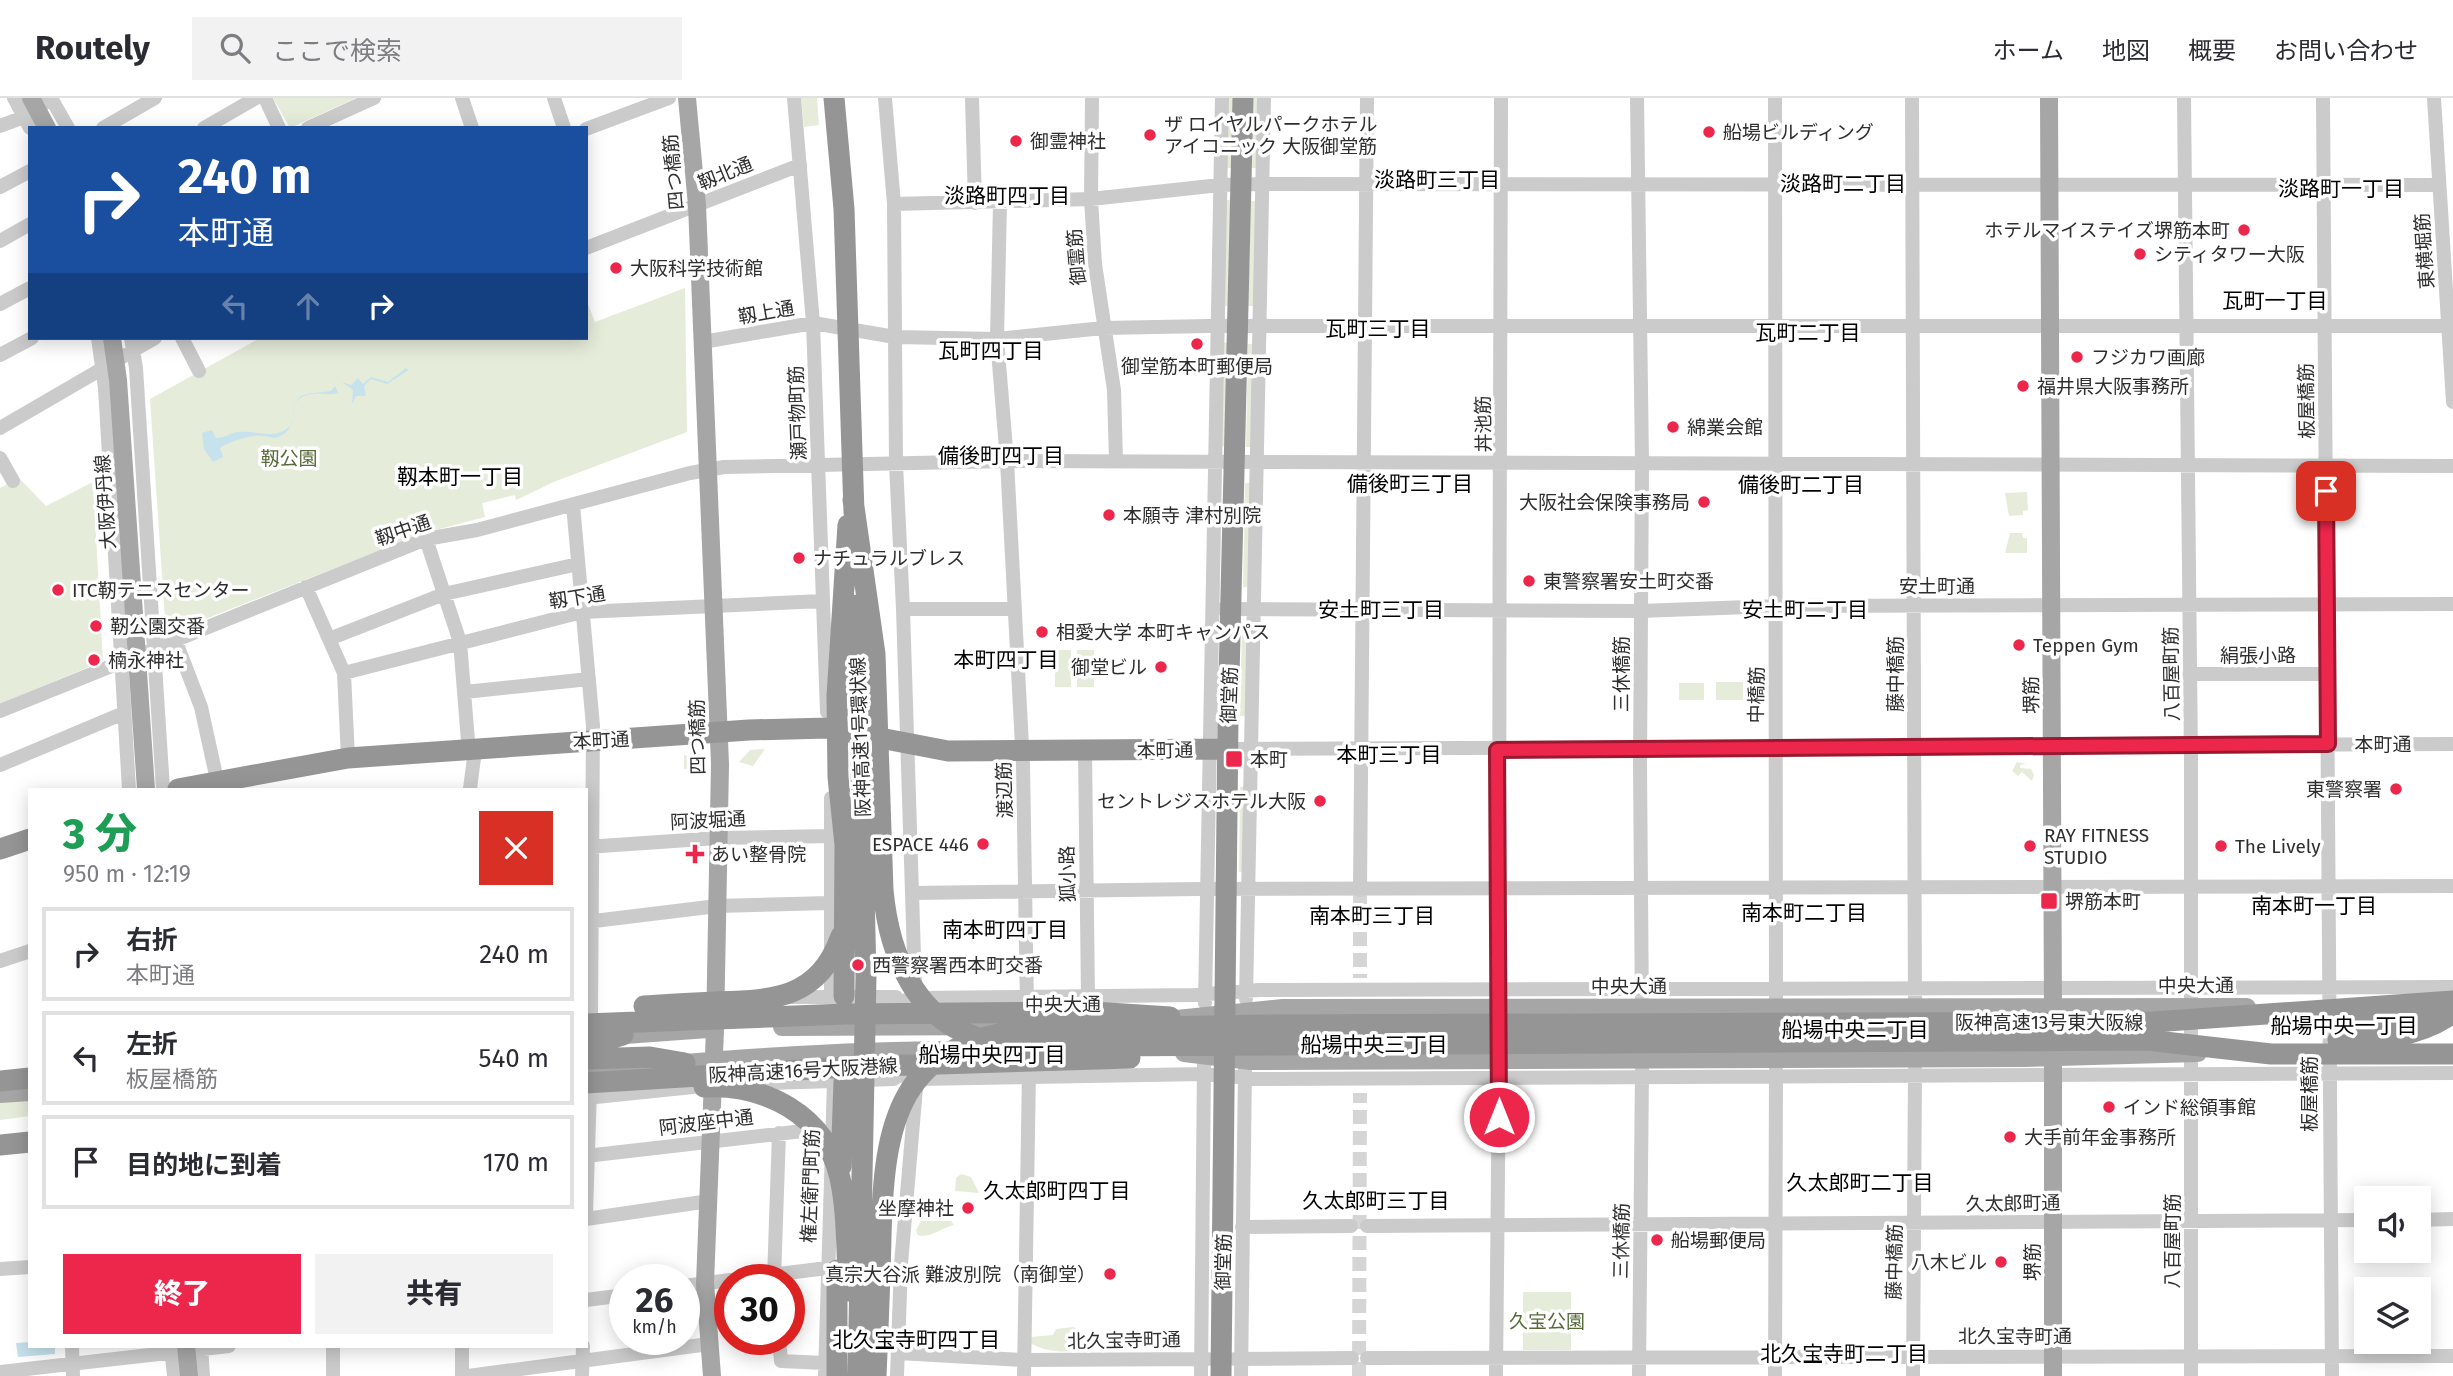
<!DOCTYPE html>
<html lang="ja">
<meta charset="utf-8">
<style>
:root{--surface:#fff;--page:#f2f2f3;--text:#2b2b33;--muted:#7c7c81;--line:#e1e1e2;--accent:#ed274b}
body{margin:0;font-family:"Fira Sans","Noto Sans JP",sans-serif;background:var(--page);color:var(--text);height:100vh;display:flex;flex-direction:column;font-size:26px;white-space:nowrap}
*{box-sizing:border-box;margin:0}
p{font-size:23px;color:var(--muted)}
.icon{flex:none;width:38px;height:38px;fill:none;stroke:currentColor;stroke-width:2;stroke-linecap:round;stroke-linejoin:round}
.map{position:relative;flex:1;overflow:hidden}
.details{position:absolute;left:28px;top:690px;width:560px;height:560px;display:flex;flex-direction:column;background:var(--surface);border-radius:0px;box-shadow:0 4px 18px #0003}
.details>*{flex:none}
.guide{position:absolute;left:28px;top:28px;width:560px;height:214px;border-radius:0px;box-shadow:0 4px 18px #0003;background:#1a4fa0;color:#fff;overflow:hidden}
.fabs{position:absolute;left:2354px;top:1088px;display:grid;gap:14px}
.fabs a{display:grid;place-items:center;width:77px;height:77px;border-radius:0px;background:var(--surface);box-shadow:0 4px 18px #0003;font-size:35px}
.speed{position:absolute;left:609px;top:1166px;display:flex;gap:14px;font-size:35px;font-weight:700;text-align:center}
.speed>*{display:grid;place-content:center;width:91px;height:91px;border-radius:50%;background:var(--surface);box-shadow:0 4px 18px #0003;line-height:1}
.speed small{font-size:18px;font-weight:400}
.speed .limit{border:10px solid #d22;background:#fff;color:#111}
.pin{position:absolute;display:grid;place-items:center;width:60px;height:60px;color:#fff;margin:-30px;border-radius:14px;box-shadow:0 4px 10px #0006}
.me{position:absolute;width:77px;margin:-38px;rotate:0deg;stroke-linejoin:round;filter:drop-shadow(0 0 5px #0008)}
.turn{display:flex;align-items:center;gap:24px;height:147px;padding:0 35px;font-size:32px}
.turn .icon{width:91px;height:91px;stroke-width:2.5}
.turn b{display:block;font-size:49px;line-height:60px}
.lanes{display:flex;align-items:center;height:66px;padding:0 35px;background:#0003;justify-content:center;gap:35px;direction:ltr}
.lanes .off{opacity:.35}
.round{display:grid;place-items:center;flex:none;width:74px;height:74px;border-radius:0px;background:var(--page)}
.head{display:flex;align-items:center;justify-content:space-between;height:119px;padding:0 35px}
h1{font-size:42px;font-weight:800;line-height:52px;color:#1e9e55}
.cta{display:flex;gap:14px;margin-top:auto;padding:14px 35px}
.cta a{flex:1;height:80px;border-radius:0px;background:var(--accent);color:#fff;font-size:28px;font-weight:800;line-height:80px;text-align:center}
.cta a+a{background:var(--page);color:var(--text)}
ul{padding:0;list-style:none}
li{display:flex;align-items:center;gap:21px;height:94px;margin:0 14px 10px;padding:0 21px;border:4px solid var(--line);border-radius:0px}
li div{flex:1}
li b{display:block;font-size:26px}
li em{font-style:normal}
header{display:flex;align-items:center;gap:42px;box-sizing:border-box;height:98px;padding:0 35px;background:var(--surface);border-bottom:2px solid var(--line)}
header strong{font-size:33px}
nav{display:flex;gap:38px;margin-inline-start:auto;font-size:24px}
.search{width:490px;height:63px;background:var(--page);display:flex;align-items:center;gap:18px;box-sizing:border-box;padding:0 24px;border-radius:0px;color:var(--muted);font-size:26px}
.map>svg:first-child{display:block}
</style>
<header>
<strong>Routely</strong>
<div class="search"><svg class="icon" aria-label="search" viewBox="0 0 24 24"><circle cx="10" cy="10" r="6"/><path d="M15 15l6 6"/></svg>ここで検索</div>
<nav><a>ホーム</a><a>地図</a><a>概要</a><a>お問い合わせ</a></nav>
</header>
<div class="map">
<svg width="2453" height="1278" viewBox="0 0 2453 1278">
<rect width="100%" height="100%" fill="#fff"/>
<!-- green -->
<path fill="#e6ecda" d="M273 0H356L290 30Z
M801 0H817L819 27 804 29Z
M1226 0H1234L1232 70H1225Z
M1253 0H1261L1259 70H1252Z
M1224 102H1231L1229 208H1222Z
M1251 103H1258L1256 208H1248Z
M685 190 687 334 556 383 516 402 515 397 482 405 485 419 424 435 175 533 165 519 164 507 150 301 260 240H586V201L595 224Z
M1221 244 1228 245 1227 348H1219Z
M1248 246H1255L1253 349H1246Z
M19 380 46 408 93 384 103 563 0 606V390Z
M1245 385H1252L1249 489H1243Z
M2027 394 2028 412 2023 413V417L2009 418 2005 395Z
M2010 435H2022L2023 440H2027V455H2005Z
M1242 527H1249L1246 618H1240Z
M1055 552H1071V589H1055Z
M1077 552H1094V589H1077Z
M1716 584H1743V602H1716Z
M1679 585H1704V602H1679Z
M765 651 753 668 739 664 750 652Z
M684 657 695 660 699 671H684Z
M2017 664 2026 666 2020 667V670L2031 671 2034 677 2032 683 2022 674 2018 678 2012 673Z
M1246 688 1244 774H1239L1240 689Z
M30 1001V1018L0 1022V1005Z
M961 1076 971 1079 979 1095 955 1093 956 1080Z
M921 1123H951L954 1127C941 1130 929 1141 918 1137L916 1132Z
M1523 1194H1571V1252H1523Z
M1073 1229 1086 1236 1091 1249C1073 1256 1047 1255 1030 1245L1031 1239 1053 1237 1056 1231Z"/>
<!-- water -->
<path fill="#c6e2ed" d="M406 270 409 272 387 286 371 281 364 288 366 298H356L352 306 353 292 342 284 351 287 358 280 363 286 371 279 388 284Z
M335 288 338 295C327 298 314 292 302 299 284 308 303 329 278 339 272 341 269 338 262 338 251 336 229 344 220 350L223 359 213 364 204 351 202 335 212 332 216 340C225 340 230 335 238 334 258 332 276 344 292 326 294 292 301 297 331 293Z
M30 1244V1248H55V1256L18 1259 16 1245Z"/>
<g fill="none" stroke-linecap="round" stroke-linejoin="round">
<!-- minor-tunnel -->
<path stroke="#d5d5d5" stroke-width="14" stroke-dasharray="14 7" stroke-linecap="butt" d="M1360 792V880
M1359 1278 1360 995"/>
<!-- minor -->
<path stroke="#cbcbcb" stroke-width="14" d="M14 0 30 30
M51 0 68 30
M265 0 279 30
M462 0 472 30
M554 0 564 30
M794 0 813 225 827 614
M885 0 894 106 896 366 903 511 915 889
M972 0 975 105
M1092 0 1091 101 1095 166 1114 292 1116 363
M1637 0 1642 365 1640 667 1642 920
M1775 0 1776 919
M1912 0 1915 919
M2184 0 2191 661V1278
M2323 0 2332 1278
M2434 0 2453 304
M0 28 24 19 52 0
M103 30 155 0
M204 30 256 0
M308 30 374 0
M586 31 669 0
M0 89 30 73
M1000 105 997 241 1007 363 1023 667 1027 907
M894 106 1091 101 1220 87 1262 86 2439 87
M0 143 30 126
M586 150 800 67
M0 206 30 190
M98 240 105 290 129 691
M131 240 136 270 163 691
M182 240 199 273
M703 244 813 225 895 239 997 241 1103 230 1209 228H2448
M0 257 32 240
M0 330 155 240
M0 360 13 383
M573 407 593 628 591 918
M426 441 460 544 468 643 475 652 470 691
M306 489 344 575 348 660
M903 511H1015
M1223 511 1640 513 1776 508 2453 506
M175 541 201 609 217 682
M329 541 444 496 578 466
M344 575 582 514 822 503
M2189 576H2327
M465 594 589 581
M0 613 426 441 477 432 690 375 724 369 1007 363 2453 368
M1228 651 2453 646
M1085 653 1088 898
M0 667 124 615
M586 749 718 740 832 738
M1360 792 1367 0
M913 795 1198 791 2453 788
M586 824 717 808 830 805
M0 863 30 853
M831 898V700
M1499 898C1497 599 1502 299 1501 0
M787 899H896
M1246 901 1264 0
M1205 905 1222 0
M877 909 915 900 1194 897 1259 892 2453 889
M884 974 917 981 1204 976 1260 981 2453 975
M743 986 894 981
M586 1000 712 987
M586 1058 820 1031
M586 1115 590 991
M586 1121 709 1103
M2418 1122 2453 1121
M1367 1128 2366 1122
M1242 1129 1351 1128
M0 1171 30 1169
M739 1181 827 1170
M774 1181 779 1035
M684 1188 730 1182
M586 1202 625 1197
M779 1241 781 1263 825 1265
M72 1248 73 1278
M171 1248 174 1278
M201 1248 203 1278
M333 1248V1278
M898 1255 1024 1262 1208 1261
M1367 1260 2453 1258
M1235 1261 1352 1260
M0 1274 229 1248
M462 1278V1248
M468 1278 709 1246
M582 1278 583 1248
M825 1278 834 984
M897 1278 901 1166 916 990
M1024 1278 1029 973
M1201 1278 1204 967
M1241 1278 1245 971
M1496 1278 1499 971
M1639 1278 1642 971
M1775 1278 1776 971
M1913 1278 1915 971"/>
<!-- major -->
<path stroke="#a6a6a6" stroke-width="18" d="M31 0 47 30
M687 0 697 107 720 666 715 931 705 1185 712 1278
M2049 0 2053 918
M112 240 118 282 146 691
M1177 921 1283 910 2247 909
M782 929 1013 928
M611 938 708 931
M1184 955 1251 963 2023 960 2198 955
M586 974C710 962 835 952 960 952
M0 996 30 994
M186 1248 189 1278
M2053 1278V949"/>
<!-- highway -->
<path stroke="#959595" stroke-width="21" d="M834 0 844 111 854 415
M853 402 875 556 883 792C889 857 916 925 986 942 1021 951 1059 947 1094 948L2147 942 2271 956H2453
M857 507 866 878 858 1278
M178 691 348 660 749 632 828 630 948 653 1228 651
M0 751 30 741
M844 898 845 747 838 679 837 598 848 427
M644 908C667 906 691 905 714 904 773 902 818 902 841 838
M2341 922 2434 921
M586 926 845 916 1093 914 1170 919
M2338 942C2380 941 2418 940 2453 915
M586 948 623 937
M586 961 650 959 685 965
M0 983 30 980
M586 985 846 969 1130 960
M704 989C765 986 825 1016 840 1080 848 1117 846 1156 849 1193
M0 1047 30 1044
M841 1069 844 983
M837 1278V1172
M876 1278C878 1232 880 1185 881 1139 884 1023 898 944 1032 931L1266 927 2153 924 2453 903
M1221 1278 1228 621 1243 0"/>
</g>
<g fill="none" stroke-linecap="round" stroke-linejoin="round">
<!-- route casing -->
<g stroke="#9a1931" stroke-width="18">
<path id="route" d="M1499 1019 1497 652 2328 646 2326 393"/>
</g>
<!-- route -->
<use href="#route" stroke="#ed274b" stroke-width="12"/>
</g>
<!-- markers -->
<g fill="#ed274b" stroke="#fff" stroke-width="2.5">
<circle cx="1709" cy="34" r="7"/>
<circle cx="1150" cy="37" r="7"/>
<circle cx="1016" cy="43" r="7"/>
<circle cx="2244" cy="132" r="7"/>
<circle cx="2140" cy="156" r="7"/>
<circle cx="616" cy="170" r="7"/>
<circle cx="1197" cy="246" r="7"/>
<circle cx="2077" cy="259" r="7"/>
<circle cx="2023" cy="288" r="7"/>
<circle cx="1673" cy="329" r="7"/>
<circle cx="1704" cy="404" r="7"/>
<circle cx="1109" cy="417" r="7"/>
<circle cx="799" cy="460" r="7"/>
<circle cx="1529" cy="483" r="7"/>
<circle cx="58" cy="492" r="7"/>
<circle cx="96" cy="528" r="7"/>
<circle cx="1042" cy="534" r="7"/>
<circle cx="2019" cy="547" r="7"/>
<circle cx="94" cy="562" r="7"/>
<circle cx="1161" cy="569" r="7"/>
<rect x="1225" y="652" width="18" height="18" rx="3.5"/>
<circle cx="2396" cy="691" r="7"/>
<circle cx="1320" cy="703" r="7"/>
<circle cx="983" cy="746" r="7"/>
<circle cx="2030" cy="748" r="7"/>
<circle cx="2221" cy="748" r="7"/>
<path d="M691.5 745.5h7v7h7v7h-7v7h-7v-7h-7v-7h7z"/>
<rect x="2040" y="794" width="18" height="18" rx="3.5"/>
<circle cx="858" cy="867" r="7"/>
<circle cx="2109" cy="1009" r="7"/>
<circle cx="2010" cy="1039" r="7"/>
<circle cx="968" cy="1110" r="7"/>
<circle cx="1657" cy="1142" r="7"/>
<circle cx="2001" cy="1164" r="7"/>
<circle cx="1110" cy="1176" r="7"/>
</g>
<g text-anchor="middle" stroke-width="7" stroke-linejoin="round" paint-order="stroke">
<!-- poi labels -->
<g font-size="19" fill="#2e2e2e" stroke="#fff" text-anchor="start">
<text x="1164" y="33">ザ ロイヤルパークホテル<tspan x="1164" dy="22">アイコニック 大阪御堂筋</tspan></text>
<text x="1723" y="41">船場ビルディング</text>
<text x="1030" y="50">御霊神社</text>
<text x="2230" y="139" text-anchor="end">ホテルマイステイズ堺筋本町</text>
<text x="2154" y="163">シティタワー大阪</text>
<text x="630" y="177">大阪科学技術館</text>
<text x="2091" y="266">フジカワ画廊</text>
<text x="1197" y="275" text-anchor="middle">御堂筋本町郵便局</text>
<text x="2037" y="295">福井県大阪事務所</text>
<text x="1687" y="336">綿業会館</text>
<text x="1690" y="411" text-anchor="end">大阪社会保険事務局</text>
<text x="1123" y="424">本願寺 津村別院</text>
<text x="813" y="467">ナチュラルブレス</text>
<text x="1543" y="490">東警察署安土町交番</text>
<text x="72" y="499">ITC靭テニスセンター</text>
<text x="110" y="535">靭公園交番</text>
<text x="1056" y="541">相愛大学 本町キャンパス</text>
<text x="2033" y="554">Teppen Gym</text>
<text x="108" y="569">楠永神社</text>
<text x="1147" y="576" text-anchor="end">御堂ビル</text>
<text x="1250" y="668">本町</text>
<text x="2382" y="698" text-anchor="end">東警察署</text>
<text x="1306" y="710" text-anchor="end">セントレジスホテル大阪</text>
<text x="2044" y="744">RAY FITNESS<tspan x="2044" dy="22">STUDIO</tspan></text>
<text x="969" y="753" text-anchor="end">ESPACE 446</text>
<text x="2235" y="755">The Lively</text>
<text x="711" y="763">あい整骨院</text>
<text x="2065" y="810">堺筋本町</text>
<text x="872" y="874">西警察署西本町交番</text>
<text x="2123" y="1016">インド総領事館</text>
<text x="2024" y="1046">大手前年金事務所</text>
<text x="954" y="1117" text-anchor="end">坐摩神社</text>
<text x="1671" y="1149">船場郵便局</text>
<text x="1987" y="1171" text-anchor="end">八木ビル</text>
<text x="1096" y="1183" text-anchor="end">真宗大谷派 難波別院（南御堂）</text>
</g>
<!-- street labels -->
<g font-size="19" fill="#2e2e2e" stroke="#fff">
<text transform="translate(673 74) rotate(-95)" y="7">四つ橋筋</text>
<text transform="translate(725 75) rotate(-22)" y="7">靱北通</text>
<text transform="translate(2424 153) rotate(-94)" y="7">東横堀筋</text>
<text transform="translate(1076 159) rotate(-95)" y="7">御霊筋</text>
<text transform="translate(766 214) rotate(-10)" y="7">靱上通</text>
<text transform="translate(2306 303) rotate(-91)" y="7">板屋橋筋</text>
<text transform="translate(797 315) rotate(-92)" y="7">瀬戸物町筋</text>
<text transform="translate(1483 326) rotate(-91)" y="7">丼池筋</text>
<text transform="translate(105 404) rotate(-94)" y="7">大阪伊丹線</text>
<text transform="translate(403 432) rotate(-19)" y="7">靱中通</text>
<text x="1937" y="495">安土町通</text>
<text transform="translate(577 499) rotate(-9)" y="7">靱下通</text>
<text x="2258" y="564">絹張小路</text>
<text transform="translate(1621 576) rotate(-90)" y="7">三休橋筋</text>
<text transform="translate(1895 576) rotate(-90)" y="7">藤中橋筋</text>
<text transform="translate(2171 576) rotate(-91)" y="7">八百屋町筋</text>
<text transform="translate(1229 597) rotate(-88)" y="7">御堂筋</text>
<text transform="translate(1756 597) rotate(-89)" y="7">中橋筋</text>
<text transform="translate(2031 597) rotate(-91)" y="7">堺筋</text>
<text transform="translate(697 639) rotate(-91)" y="7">四つ橋筋</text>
<text transform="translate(860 639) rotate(-92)" y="7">阪神高速1号環状線</text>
<text transform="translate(601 642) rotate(-3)" y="7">本町通</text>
<text x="2383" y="653">本町通</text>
<text transform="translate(1165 652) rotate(-1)" y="7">本町通</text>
<text transform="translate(1004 692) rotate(-92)" y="7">渡辺筋</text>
<text transform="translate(708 722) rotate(-3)" y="7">阿波堀通</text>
<text transform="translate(1067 776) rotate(-91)" y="7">狐小路</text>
<text x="2196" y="894">中央大通</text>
<text x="1629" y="895">中央大通</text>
<text x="1063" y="913">中央大通</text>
<text x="2049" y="931">阪神高速13号東大阪線</text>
<text transform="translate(803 972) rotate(-3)" y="7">阪神高速16号大阪港線</text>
<text transform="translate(2309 996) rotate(-90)" y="7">板屋橋筋</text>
<text transform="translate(706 1024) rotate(-7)" y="7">阿波座中通</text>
<text transform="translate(810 1088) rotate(-88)" y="7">権左衛門町筋</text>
<text transform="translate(2013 1105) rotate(-1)" y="7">久太郎町通</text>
<text transform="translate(1621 1143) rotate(-89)" y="7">三休橋筋</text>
<text transform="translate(2172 1143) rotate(-90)" y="7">八百屋町筋</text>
<text transform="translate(1223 1164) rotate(-89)" y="7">御堂筋</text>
<text transform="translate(1894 1164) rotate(-89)" y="7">藤中橋筋</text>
<text transform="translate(2032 1164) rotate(-90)" y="7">堺筋</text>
<text x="2015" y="1245">北久宝寺町通</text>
<text transform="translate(1124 1242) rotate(-1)" y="7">北久宝寺町通</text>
</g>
<!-- park labels -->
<g font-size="19" fill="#566b39" stroke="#fff">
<text x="289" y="367">靱公園</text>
<text x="1547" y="1230">久宝公園</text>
</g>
<!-- neighbourhood labels -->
<g font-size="21" fill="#000" stroke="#fff">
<text x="1437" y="89">淡路町三丁目</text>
<text x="1843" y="93">淡路町二丁目</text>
<text x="2341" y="98">淡路町一丁目</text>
<text x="1007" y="105">淡路町四丁目</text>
<text x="2275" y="210">瓦町一丁目</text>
<text x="1378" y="238">瓦町三丁目</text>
<text x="1808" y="242">瓦町二丁目</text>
<text x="991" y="260">瓦町四丁目</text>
<text x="1001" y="365">備後町四丁目</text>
<text x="460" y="386">靱本町一丁目</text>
<text x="1410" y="393">備後町三丁目</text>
<text x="1801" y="394">備後町二丁目</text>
<text x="1381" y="519">安土町三丁目</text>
<text x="1805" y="519">安土町二丁目</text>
<text x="1006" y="569">本町四丁目</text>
<text x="1389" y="664">本町三丁目</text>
<text x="2314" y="815">南本町一丁目</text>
<text x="1804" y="822">南本町二丁目</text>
<text x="1372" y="825">南本町三丁目</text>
<text x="1005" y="839">南本町四丁目</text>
<text x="2344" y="935">船場中央一丁目</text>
<text x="1855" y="939">船場中央二丁目</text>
<text x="1374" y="954">船場中央三丁目</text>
<text x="992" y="964">船場中央四丁目</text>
<text x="1860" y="1092">久太郎町二丁目</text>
<text x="1057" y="1100">久太郎町四丁目</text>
<text x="1376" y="1110">久太郎町三丁目</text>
<text x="916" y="1249">北久宝寺町四丁目</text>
<text x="1844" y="1263">北久宝寺町二丁目</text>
</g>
</g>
</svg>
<div class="fabs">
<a><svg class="icon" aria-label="sound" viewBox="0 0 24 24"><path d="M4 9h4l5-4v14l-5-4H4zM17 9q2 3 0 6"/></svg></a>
<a><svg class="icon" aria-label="layers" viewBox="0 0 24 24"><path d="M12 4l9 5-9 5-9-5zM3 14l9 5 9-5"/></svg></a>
</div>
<div class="speed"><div>26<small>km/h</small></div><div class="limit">30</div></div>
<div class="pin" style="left:2326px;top:393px;background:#d93025"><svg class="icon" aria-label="arrive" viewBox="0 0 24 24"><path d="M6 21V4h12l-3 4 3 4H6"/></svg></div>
<svg class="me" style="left:1499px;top:1019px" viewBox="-20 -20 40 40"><circle r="17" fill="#ed274b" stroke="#fff" stroke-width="3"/><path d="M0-11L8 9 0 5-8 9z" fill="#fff"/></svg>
<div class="guide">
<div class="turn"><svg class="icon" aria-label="right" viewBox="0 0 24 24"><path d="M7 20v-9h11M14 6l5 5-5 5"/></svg><div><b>240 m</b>本町通</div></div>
<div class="lanes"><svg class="icon off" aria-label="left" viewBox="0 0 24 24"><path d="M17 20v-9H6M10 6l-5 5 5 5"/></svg><svg class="icon off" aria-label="ahead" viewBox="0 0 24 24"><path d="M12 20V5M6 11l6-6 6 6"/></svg><svg class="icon" aria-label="right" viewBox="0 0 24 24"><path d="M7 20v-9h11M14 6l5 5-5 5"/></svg></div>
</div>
<section class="details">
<div class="head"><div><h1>3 分</h1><p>950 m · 12:19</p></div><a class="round" style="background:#d93025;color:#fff"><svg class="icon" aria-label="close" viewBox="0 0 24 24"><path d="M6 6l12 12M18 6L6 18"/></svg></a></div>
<ul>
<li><svg class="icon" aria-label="right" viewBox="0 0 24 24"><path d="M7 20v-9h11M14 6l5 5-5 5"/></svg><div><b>右折</b><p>本町通</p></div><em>240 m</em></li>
<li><svg class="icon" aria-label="left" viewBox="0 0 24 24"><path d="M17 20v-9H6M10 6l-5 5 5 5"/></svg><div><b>左折</b><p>板屋橋筋</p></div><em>540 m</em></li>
<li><svg class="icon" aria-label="arrive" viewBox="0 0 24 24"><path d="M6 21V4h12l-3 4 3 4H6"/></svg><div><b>目的地に到着</b></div><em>170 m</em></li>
</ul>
<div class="cta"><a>終了</a><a>共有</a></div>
</section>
</div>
